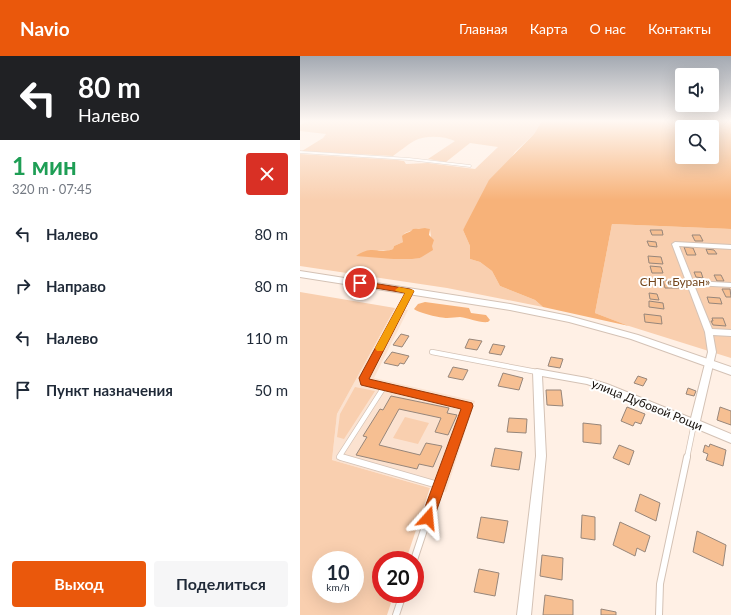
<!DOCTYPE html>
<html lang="ru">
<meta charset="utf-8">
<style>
:root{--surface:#fff;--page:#f6f6f7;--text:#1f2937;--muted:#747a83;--accent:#ea580c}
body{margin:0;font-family:Lato,sans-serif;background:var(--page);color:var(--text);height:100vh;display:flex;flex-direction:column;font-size:15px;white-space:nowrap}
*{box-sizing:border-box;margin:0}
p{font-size:13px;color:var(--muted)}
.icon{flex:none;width:22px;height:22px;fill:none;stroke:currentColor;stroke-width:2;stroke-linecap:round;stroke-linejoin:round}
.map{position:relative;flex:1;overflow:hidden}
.details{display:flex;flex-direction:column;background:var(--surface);width:300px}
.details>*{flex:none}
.guide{background:#202124;color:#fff;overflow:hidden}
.buttons{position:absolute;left:375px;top:12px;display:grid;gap:8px}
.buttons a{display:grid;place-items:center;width:44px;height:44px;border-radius:4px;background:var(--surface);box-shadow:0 4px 16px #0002;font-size:20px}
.speed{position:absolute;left:12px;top:495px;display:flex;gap:8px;font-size:20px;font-weight:700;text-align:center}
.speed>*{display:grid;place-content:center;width:52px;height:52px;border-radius:50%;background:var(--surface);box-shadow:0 4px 16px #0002;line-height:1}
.speed small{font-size:10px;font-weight:400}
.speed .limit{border:6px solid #d22;background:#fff;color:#111}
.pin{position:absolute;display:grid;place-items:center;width:34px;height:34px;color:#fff;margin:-17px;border:2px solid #fff;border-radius:50%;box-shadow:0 1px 4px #0007}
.me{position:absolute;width:44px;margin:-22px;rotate:18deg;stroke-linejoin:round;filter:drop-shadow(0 0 3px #0008)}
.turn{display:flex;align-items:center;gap:14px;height:84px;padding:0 12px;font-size:18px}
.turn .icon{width:52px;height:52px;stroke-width:2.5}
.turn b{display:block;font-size:28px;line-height:34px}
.round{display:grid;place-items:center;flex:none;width:42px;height:42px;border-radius:4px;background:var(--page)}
.overview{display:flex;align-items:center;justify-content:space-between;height:68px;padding:0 12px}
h1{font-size:24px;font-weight:700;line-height:30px;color:#1e9e55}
.cta{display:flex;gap:8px;margin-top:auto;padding:8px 12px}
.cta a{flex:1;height:46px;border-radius:4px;background:var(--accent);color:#fff;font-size:16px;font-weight:700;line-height:46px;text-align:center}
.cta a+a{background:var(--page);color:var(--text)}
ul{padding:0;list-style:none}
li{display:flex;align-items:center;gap:12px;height:52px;padding:0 12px}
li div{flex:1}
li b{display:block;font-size:15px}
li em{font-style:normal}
header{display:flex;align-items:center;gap:24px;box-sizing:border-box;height:56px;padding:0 20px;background:var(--accent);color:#fff}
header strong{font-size:19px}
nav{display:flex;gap:22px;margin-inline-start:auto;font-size:14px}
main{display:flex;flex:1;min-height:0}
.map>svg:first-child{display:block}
</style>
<header>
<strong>Navio</strong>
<nav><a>Главная</a><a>Карта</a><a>О нас</a><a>Контакты</a></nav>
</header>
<main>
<section class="details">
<div class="guide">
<div class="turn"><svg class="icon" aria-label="left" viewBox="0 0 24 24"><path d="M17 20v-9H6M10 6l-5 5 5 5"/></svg><div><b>80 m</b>Налево</div></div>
</div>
<div class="overview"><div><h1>1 мин</h1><p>320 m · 07:45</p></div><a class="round" style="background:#d93025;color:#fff"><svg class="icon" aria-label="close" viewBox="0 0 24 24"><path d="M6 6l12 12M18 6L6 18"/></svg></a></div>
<ul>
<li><svg class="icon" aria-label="left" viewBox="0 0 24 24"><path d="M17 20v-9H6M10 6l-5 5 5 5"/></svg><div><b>Налево</b></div><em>80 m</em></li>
<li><svg class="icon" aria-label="right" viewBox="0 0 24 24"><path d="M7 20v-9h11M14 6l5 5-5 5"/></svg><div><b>Направо</b></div><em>80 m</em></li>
<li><svg class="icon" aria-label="left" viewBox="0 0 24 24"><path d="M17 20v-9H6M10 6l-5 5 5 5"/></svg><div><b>Налево</b></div><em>110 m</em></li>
<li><svg class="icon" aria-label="arrive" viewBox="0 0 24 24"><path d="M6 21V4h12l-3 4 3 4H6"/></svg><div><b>Пункт назначения</b></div><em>50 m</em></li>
</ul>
<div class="cta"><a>Выход</a><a>Поделиться</a></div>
</section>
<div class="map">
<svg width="431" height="559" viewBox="0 0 431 559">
<rect width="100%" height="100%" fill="#fff0e5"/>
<!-- built -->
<path fill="#fbe2d0" d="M95 252 108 254 74 322 175 345 146 436 32 404 37 358Z"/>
<!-- green -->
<path fill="#f9cfaf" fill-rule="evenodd" d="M8 65H242L234 78 215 96 163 174 170 190V203L180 206 192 215 200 230 235 244 243 251 147 232 0 210V98L97 104 104 105 106 108 128 107 175 113 198 91 170 87 146 106 128 103 155 85C144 80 125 79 114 85 107 89 100 95 93 100L2 95 23 82 26 78 0 75V69ZM119 172 130 173 132 190 120 202 93 203 77 194 88 195 93 193 94 190 103 186V180L105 177Z
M312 168 431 173V302L329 270 295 257Z
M0 236 95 252 37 358 32 404 130 432 106 504H81V538H94L87 559H0ZM21 504H55V538H21Z
M55 331 75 335 44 383 37 381 40 358Z
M105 361 129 367 118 388 93 382Z"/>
<!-- forest -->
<path fill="#f7b279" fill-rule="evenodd" d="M242 65H431V173L312 168 295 257 329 270 243 251 235 244 200 230 192 215 180 206 170 203V190L163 174 189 124 234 78ZM382 71H412V101H382Z
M125 172 130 173 129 179 134 184 132 190 133 194 120 202 112 203H93L56 200C73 188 79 199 93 193L94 190 103 186 102 180C106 176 110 177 113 173Z
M125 246 169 252 171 257 186 259 190 264 188 266C179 267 169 262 160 261 156 261 152 262 147 262 141 262 118 257 114 253L118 248Z"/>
<!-- building -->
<path fill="#f6bf92" stroke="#97867a" d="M350 174H362L363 179H352Z
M392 179H400L403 185H395Z
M347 185 356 186 357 191 349 190Z
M384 191 393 192 396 199H387Z
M406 193 414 194 417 198H408Z
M348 200 361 201 363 208 349 207Z
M350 210 361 211 363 217H352Z
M394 216H401L403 222 396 221Z
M414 219H421L424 225H417Z
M363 224 377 225 379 232H365Z
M422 233H430L431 241H426Z
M349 237 357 238 359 244 350 243Z
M407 241 420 242 422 248 409 247Z
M349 245 363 247 364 253 349 251Z
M344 258 361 260 362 268 345 266Z
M412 262H423L426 270 413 269 411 265H413Z
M101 278 109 280 102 291 93 289Z
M169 283 182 285 177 294 165 292Z
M193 288 205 290 201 299 189 297Z
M92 296 109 300 104 308 100 307 98 310 84 307Z
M251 301 263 303 260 312 248 310Z
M153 311 168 314 163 324 148 321Z
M203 317 223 322 219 334 198 330Z
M338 320 347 323 343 330 334 327Z
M388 332 396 335 394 340 386 338Z
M246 334H261L263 350 247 349Z
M91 340 149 352 147 357 157 359 148 379 135 376 141 362 99 353 79 389 120 399 126 387 142 390 133 411 119 408 117 413 56 399 67 381 63 380 80 353 83 354Z
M327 351 345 358 341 368 335 366 333 370 321 365Z
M420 351 431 355V369L417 364Z
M209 362 227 363 226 377 207 376Z
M283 367 301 369V388L283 386Z
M410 388 426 394 423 410 406 404 408 398 403 396 405 389 409 391Z
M319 389 334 395 329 409 313 402Z
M195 392 222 396 219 414 191 410Z
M340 438 360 447 356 465 335 455Z
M282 459 295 461V484L281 482Z
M181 461 208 465 204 487 177 482Z
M320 466 350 480 345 496 337 492 335 500 313 489Z
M397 475 426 489 423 510 393 496Z
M242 499 263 502 262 524 240 520Z
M179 513 199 517 195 540 174 536Z
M245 539 273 544V559H243Z
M301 553 316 556V559H301Z"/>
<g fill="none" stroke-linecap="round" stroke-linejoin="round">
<!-- service-far3 casing -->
<g stroke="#d4c2b5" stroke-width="3">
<path id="service-far3" d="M0 96 109 103 170 110"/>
</g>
<!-- service-far2 casing -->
<g stroke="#d4c2b5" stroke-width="5.5">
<path id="service-far2" d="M86 282 110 235"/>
</g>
<!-- service-far1 casing -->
<g stroke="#d4c2b5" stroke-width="6">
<path id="service-far1" d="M86 281 64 325 67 327 168 350 148 402
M132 296 237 316
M44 402 39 401 84 331
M387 402 394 368"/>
</g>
<!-- service casing -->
<g stroke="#d4c2b5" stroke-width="8">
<path id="service" d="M41 401 138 429
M114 504 148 401
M96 559 103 538
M359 559 360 528 387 401"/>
</g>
<!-- minor casing -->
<g stroke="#d4c2b5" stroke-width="2">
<path id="minor" d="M375 186 431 189V193L379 190 393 225 431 227V231L394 229 412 273 431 274V280L413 279 416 296 400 365 431 378V387L304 334 287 328 242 320 246 400 231 559H217L236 400 233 316 234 314 237 313 287 322 307 328 391 362 408 296 405 276 372 188Z"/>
</g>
<!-- tertiary casing -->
<g stroke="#d4c2b5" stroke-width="2">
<path id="tertiary" d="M0 215 210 248 269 260 338 279 431 311V319L331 283 269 266 210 254 0 221Z"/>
</g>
<!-- service-far3 -->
<use href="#service-far3" stroke="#fff" stroke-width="2"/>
<!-- service-far2 -->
<use href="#service-far2" stroke="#fff" stroke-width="3.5"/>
<!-- service-far1 -->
<use href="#service-far1" stroke="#fff" stroke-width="4.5"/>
<!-- service -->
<use href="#service" stroke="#fff" stroke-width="6"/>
<!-- minor -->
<use href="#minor" fill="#fff" fill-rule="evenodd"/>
<!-- tertiary -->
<use href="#tertiary" fill="#fff" fill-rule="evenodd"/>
</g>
<!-- sky -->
<linearGradient id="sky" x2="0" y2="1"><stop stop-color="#a3a9b2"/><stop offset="0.45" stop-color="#fff8f3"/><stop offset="1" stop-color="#fff8f3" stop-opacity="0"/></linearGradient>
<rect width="431" height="144" fill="url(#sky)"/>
<!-- route -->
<path fill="#ea580c" stroke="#983908" d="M60 225 110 233 114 235 69 323 168 346 172 347 173 350 134 462 132 467 128 468 123 467 121 462 161 353 61 329 59 322 105 237 57 229V226Z"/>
<!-- slow -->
<path fill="#f59e0b" d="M99 231 113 234 114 235 83 295H77L75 292 105 237 96 235 95 234Z"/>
<g text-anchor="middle" stroke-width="4" stroke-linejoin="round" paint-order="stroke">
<!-- park labels -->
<g font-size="12" fill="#74471e" stroke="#fff">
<text x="375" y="230">СНТ «Буран»</text>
</g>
<!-- street labels -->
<g font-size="12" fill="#17110c" stroke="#fff">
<text transform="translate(347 349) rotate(22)" y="4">улица Дубовой Рощи</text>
</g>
</g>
</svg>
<div class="buttons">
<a><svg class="icon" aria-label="sound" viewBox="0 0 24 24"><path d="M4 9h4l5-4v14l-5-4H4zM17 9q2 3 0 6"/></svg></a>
<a><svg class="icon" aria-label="search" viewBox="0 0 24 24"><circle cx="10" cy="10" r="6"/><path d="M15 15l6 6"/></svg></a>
</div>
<div class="speed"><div>10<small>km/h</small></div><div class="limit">20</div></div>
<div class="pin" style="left:60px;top:227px;background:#d93025"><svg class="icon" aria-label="arrive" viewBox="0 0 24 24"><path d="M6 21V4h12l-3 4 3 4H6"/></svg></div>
<svg class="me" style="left:128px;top:462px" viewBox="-20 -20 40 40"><path d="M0-17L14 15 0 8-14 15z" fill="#ea580c" stroke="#fff" stroke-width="4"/></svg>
</div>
</main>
